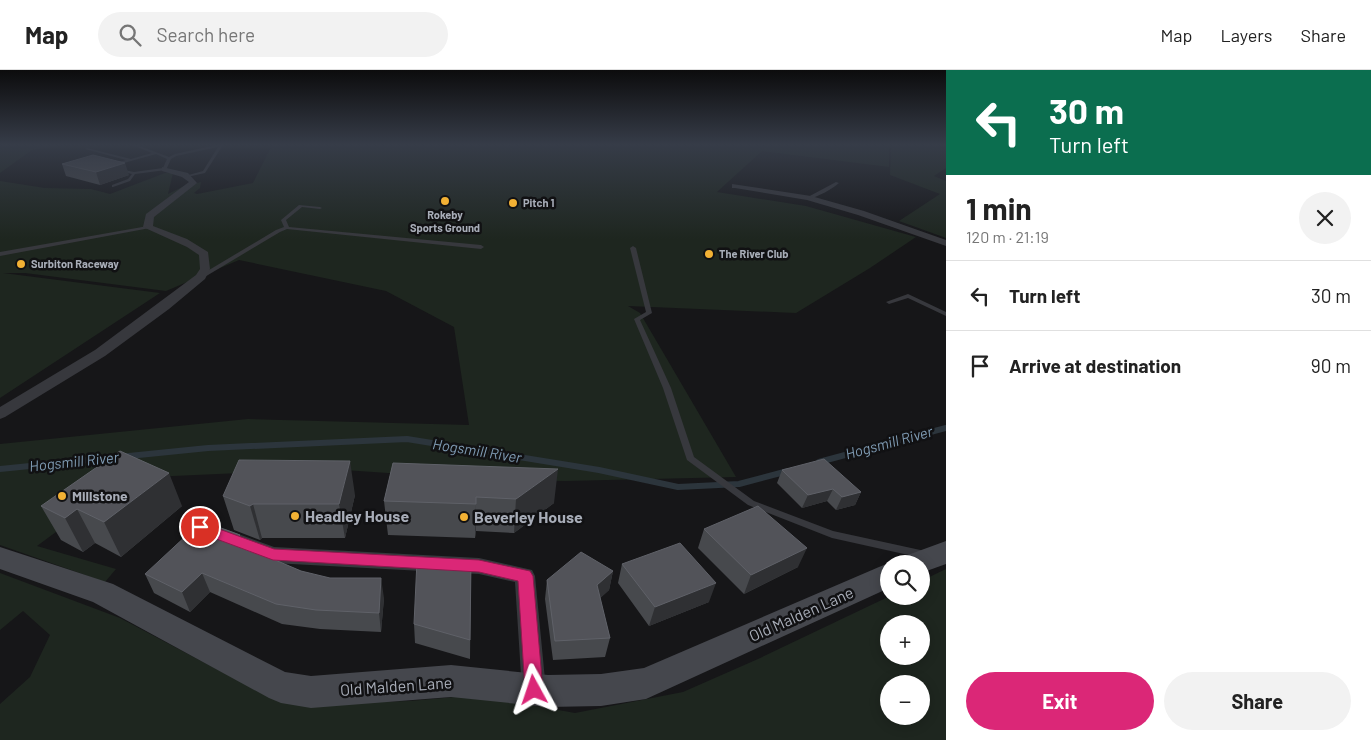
<!DOCTYPE html>
<meta charset="utf-8">
<style>
:root{--surface:#fff;--page:#f2f2f2;--text:#222;--muted:#767676;--line:#e0e0e0;--accent:#db2777}
body{margin:0;font-family:Barlow,sans-serif;background:var(--page);color:var(--text);height:100vh;display:flex;flex-direction:column;font-size:19px;white-space:nowrap}
*{box-sizing:border-box;margin:0}
p{font-size:16px;color:var(--muted)}
.icon{flex:none;width:28px;height:28px;fill:none;stroke:currentColor;stroke-width:2;stroke-linecap:round;stroke-linejoin:round}
.map{position:relative;flex:1;overflow:hidden}
.drawer{display:flex;flex-direction:column;background:var(--surface);width:425px}
.drawer>*{flex:none}
.guide{background:#0b6e4f;color:#fff;overflow:hidden}
.buttons{position:absolute;left:880px;top:485px;display:grid;gap:10px}
.buttons a{display:grid;place-items:center;width:50px;height:50px;border-radius:50%;background:var(--surface);box-shadow:0 2px 12px #0003;font-size:25px}
.pin{position:absolute;display:grid;place-items:center;width:42px;height:42px;color:#fff;margin:-21px;border:2px solid #fff;border-radius:50%;box-shadow:0 1px 5px #0007}
.me{position:absolute;width:55px;margin:-28px;rotate:355deg;stroke-linejoin:round;filter:drop-shadow(0 0 4px #0008)}
.turn{display:flex;align-items:center;gap:18px;height:105px;padding:0 20px;font-size:22px}
.turn .icon{width:65px;height:65px;stroke-width:2.5}
.turn b{display:block;font-size:35px;line-height:42px}
.round{display:grid;place-items:center;flex:none;width:52px;height:52px;border-radius:26px;background:var(--page)}
.headline{display:flex;align-items:center;justify-content:space-between;height:85px;padding:0 20px}
h1{font-size:30px;font-weight:700;line-height:38px}
.cta{display:flex;gap:10px;margin-top:auto;padding:10px 20px}
.cta a{flex:1;height:58px;border-radius:30px;background:var(--accent);color:#fff;font-size:20px;font-weight:700;line-height:58px;text-align:center}
.cta a+a{background:var(--page);color:var(--text)}
ul{padding:0;list-style:none}
li{display:flex;align-items:center;gap:15px;height:70px;padding:0 20px;border-top:1px solid var(--line)}
li div{flex:1}
li b{display:block;font-size:19px}
li em{font-style:normal}
header{display:flex;align-items:center;gap:30px;box-sizing:border-box;height:70px;padding:0 25px;background:var(--surface);border-bottom:1px solid var(--line)}
header strong{font-size:24px}
nav{display:flex;gap:28px;margin-inline-start:auto;font-size:18px}
.search{width:350px;height:45px;background:var(--page);display:flex;align-items:center;gap:12px;box-sizing:border-box;padding:0 18px;border-radius:28px;color:var(--muted);font-size:19px}
main{display:flex;flex:1;min-height:0}
.map>svg:first-child{display:block}
</style>
<header>
<strong>Map</strong>
<div class="search"><svg class="icon" aria-label="search" viewBox="0 0 24 24"><circle cx="10" cy="10" r="6"/><path d="M15 15l6 6"/></svg>Search here</div>
<nav><a>Map</a><a>Layers</a><a>Share</a></nav>
</header>
<main>
<div class="map">
<svg width="946" height="670" viewBox="0 0 946 670">
<rect width="100%" height="100%" fill="#161618"/>
<!-- green -->
<path fill="#1e261f" fill-rule="evenodd" d="M0 75H67L32 80 0 103Z
M272 75H889V97L762 81 717 122 806 136 916 167 870 198 796 243 628 236 640 243 736 407 565 411 476 409 329 399 129 408 37 476 116 499 105 512 0 475V374L248 349 469 355 454 257 386 221 239 190 166 221 25 203H3L160 223 0 328V111L45 118 91 119 110 124 165 103H173L168 124 184 116 201 112 200 118 194 123 197 124 253 113Z
M891 75H946V98L934 106 946 111V168L899 151 940 124 890 105Z
M946 499V670H0V634L30 607 50 565 23 541 0 560V503L120 548 256 620 309 634 410 631 477 625 575 643 683 622 758 589 890 526H921V511ZM889 554H921V586H889ZM889 614H921V646H889Z"/>
<g fill="none" stroke-linecap="round" stroke-linejoin="round">
<!-- stream -->
<path stroke="#2c353c" stroke-width="6" d="M819 392 946 358
M0 399 208 378 407 369 599 400 678 417 739 414 788 401"/>
<!-- lane -->
<path fill="#37383d" fill-rule="evenodd" d="M132 75H137L169 87 175 84 216 75H223L205 103 187 107 185 106 203 101 218 77 176 86 171 89 166 100 135 104 130 111 113 117H112V115L128 109 132 104 119 101V99L134 102 163 98 167 89 156 84 113 96 112 94 126 90 85 79 87 78 131 89 152 83Z
M836 112 839 113C832 119 814 130 806 128Z
M299 135 320 137 322 138 320 139 302 137 286 150 289 157 481 175 484 177 481 179 287 159 280 162 203 208H199V206L276 160 284 157 281 150Z
M148 156 150 157V158L0 186V182Z
M633 176 636 178 652 243 640 250 671 318 694 387 754 431 833 461 925 481 927 484 925 487 922 488 832 468 748 435 687 390 663 318 634 249 646 242 630 178Z
M908 224 946 242V246L908 228 889 234 886 232Z"/>
<!-- street -->
<path fill="#37383d" fill-rule="evenodd" d="M162 97 188 103 197 113 154 147 153 156 187 169 208 182 210 199 205 209 169 239 105 286 5 347 0 349V337L95 280 196 205 200 199 199 185 187 177 143 157 146 144 189 112 182 107 162 101Z
M732 114 811 126 864 141 946 170V176L858 145 807 130 735 118H732Z
M225 459 274 477 479 488 532 500 535 506 546 620 542 628 534 631 526 628 522 620 515 512 479 504 273 493 218 471 215 466 218 461Z"/>
<!-- secondary -->
<path fill="#45474d" fill-rule="evenodd" d="M946 471V494L921 503V494H901L905 486Z
M0 477 113 514 285 602 311 606 451 595 548 605 601 604 644 598 879 497 889 493 890 494 889 518 646 629 601 636 548 637 451 627 311 638 281 633 269 628 93 532 0 499Z"/>
</g>
<!-- wall -->
<path fill="#47494d" d="M62 94 129 105 100 115 66 106Z
M393 393 554 433 514 463 476 461 475 468 388 465 384 431Z
M782 400 861 422 855 435 836 440 827 431 802 438 777 413Z
M355 425 345 468H262L260 470 234 460 223 426Z
M41 436H182L121 487 95 473 83 482 61 470Z
M704 459 798 497 744 524 698 478Z
M240 465 244 477 301 501 384 528 381 562 320 559 282 554 210 522 190 542 154 523 145 504Z
M471 490 470 589 415 573 414 554Z
M622 494 709 532 649 556 618 513Z
M613 501 609 520 600 528 610 568 605 587 553 590 545 529 547 510Z"/>
<!-- shaded-wall -->
<path fill="#2f3033" d="M125 93 129 105 100 115 96 102Z
M350 391 355 425 345 468 339 434Z
M558 399 554 433 514 463 516 429Z
M169 403 182 436 121 487 104 452Z
M833 419 827 431 802 438 808 425Z
M861 422 855 435 836 440 842 427Z
M476 427V461L475 468 476 434Z
M253 434 262 468 260 470 250 436Z
M77 439 95 473 83 482 65 448Z
M240 465 246 485 233 472Z
M807 478 798 497 744 524 751 505Z
M613 501 609 520 594 534 597 515Z
M202 503 210 522 190 542 182 522Z
M381 508 384 528 381 562 379 543Z
M716 513 709 532 649 556 655 537Z"/>
<!-- building -->
<path fill="#525359" stroke="#5f6168" d="M93 85 125 93 96 102 62 94Z
M120 381 169 403 104 452 77 439 65 448 41 436Z
M824 389 861 422 842 427 833 419 808 425 782 400Z
M239 390 350 391 339 434H253L250 436 223 426Z
M393 393 558 399 516 429 476 427V434L384 431Z
M758 436 807 478 751 505 704 459Z
M202 451 240 465 233 472 301 501 330 508H381L379 543 316 540 276 534 202 503 182 522 145 504Z
M680 473 716 513 655 537 622 494Z
M581 482 613 501 597 515 610 568 555 571 547 510Z
M471 490 470 570 414 554 417 491Z"/>
<!-- sky -->
<linearGradient id="sky" x2="0" y2="1"><stop stop-color="#0c0c0d"/><stop offset="0.44" stop-color="#363c48"/><stop offset="1" stop-color="#363c48" stop-opacity="0"/></linearGradient>
<rect width="946" height="169" fill="url(#sky)"/>
<!-- route -->
<path fill="#db2777" stroke="#8e194d" d="M200 452 274 479 479 490 530 501 533 506 543 620 540 626 534 628 528 626 525 620 518 511 479 502 273 490 195 461 193 457 195 453Z"/>
<!-- markers -->
<g fill="#f2b134" stroke="#111113" stroke-width="2">
<circle cx="445" cy="131" r="5"/>
<circle cx="513" cy="133" r="5"/>
<circle cx="709" cy="184" r="5"/>
<circle cx="21" cy="194" r="5"/>
<circle cx="62" cy="426" r="5"/>
<circle cx="295" cy="446" r="5"/>
<circle cx="464" cy="447" r="5"/>
</g>
<g text-anchor="middle" stroke-width="5" stroke-linejoin="round" paint-order="stroke">
<!-- far-poi labels -->
<g font-size="11" font-weight="bold" fill="#a8adb8" stroke="#111113" text-anchor="start">
<text x="523" y="137">Pitch 1</text>
<text x="445" y="149" text-anchor="middle">Rokeby<tspan x="445" dy="13">Sports Ground</tspan></text>
<text x="719" y="188">The River Club</text>
<text x="31" y="198">Surbiton Raceway</text>
</g>
<!-- poi labels -->
<g font-size="14" font-weight="bold" fill="#a8adb8" stroke="#111113" text-anchor="start">
<text x="72" y="431">Millstone</text>
</g>
<!-- water labels -->
<g font-size="15" font-style="italic" fill="#7f9bb3" stroke="#111113">
<text transform="translate(889 373) rotate(-15)" y="5">Hogsmill River</text>
<text transform="translate(477 381) rotate(9)" y="5">Hogsmill River</text>
<text transform="translate(74 392) rotate(-6)" y="5">Hogsmill River</text>
</g>
<!-- near-poi labels -->
<g font-size="16" font-weight="bold" fill="#a8adb8" stroke="#111113" text-anchor="start">
<text x="305" y="452">Headley House</text>
<text x="474" y="453">Beverley House</text>
</g>
<!-- near-street labels -->
<g font-size="16" fill="#a8adb8" stroke="#111113">
<text transform="translate(801 544) rotate(-24)" y="6">Old Malden Lane</text>
<text transform="translate(396 616) rotate(-4)" y="6">Old Malden Lane</text>
</g>
</g>
</svg>
<div class="buttons">
<a><svg class="icon" aria-label="search" viewBox="0 0 24 24"><circle cx="10" cy="10" r="6"/><path d="M15 15l6 6"/></svg></a>
<a>+</a>
<a>−</a>
</div>
<div class="pin" style="left:200px;top:457px;background:#d93025"><svg class="icon" aria-label="arrive" viewBox="0 0 24 24"><path d="M6 21V4h12l-3 4 3 4H6"/></svg></div>
<svg class="me" style="left:534px;top:620px" viewBox="-20 -20 40 40"><path d="M0-17L14 15 0 8-14 15z" fill="#db2777" stroke="#fff" stroke-width="4"/></svg>
</div>
<section class="drawer">
<div class="guide">
<div class="turn"><svg class="icon" aria-label="left" viewBox="0 0 24 24"><path d="M17 20v-9H6M10 6l-5 5 5 5"/></svg><div><b>30 m</b>Turn left</div></div>
</div>
<div class="headline"><div><h1>1 min</h1><p>120 m · 21:19</p></div><a class="round"><svg class="icon" aria-label="close" viewBox="0 0 24 24"><path d="M6 6l12 12M18 6L6 18"/></svg></a></div>
<ul>
<li><svg class="icon" aria-label="left" viewBox="0 0 24 24"><path d="M17 20v-9H6M10 6l-5 5 5 5"/></svg><div><b>Turn left</b></div><em>30 m</em></li>
<li><svg class="icon" aria-label="arrive" viewBox="0 0 24 24"><path d="M6 21V4h12l-3 4 3 4H6"/></svg><div><b>Arrive at destination</b></div><em>90 m</em></li>
</ul>
<div class="cta"><a>Exit</a><a>Share</a></div>
</section>
</main>
